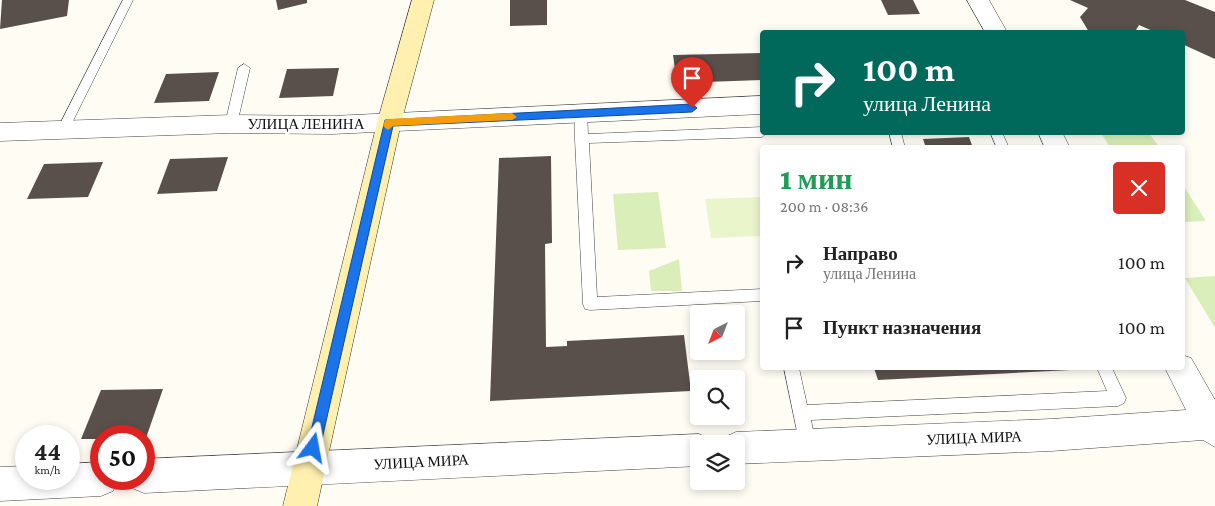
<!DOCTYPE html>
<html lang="ru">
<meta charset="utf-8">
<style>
:root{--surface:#fff;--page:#f2f2f2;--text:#222;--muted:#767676}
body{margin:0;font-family:"Crimson Pro",serif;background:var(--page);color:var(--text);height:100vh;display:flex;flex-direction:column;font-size:19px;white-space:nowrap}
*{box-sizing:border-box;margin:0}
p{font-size:16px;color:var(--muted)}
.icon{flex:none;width:28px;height:28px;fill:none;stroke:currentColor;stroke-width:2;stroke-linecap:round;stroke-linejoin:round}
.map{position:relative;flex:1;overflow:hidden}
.panel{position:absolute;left:760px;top:145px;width:425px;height:225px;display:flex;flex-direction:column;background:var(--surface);border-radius:5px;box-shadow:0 2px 8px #0003}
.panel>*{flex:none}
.guide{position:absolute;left:760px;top:30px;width:425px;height:105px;border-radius:5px;box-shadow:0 2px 8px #0003;background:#00695c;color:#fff;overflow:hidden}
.needle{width:32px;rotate:222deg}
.tools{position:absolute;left:690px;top:305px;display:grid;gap:10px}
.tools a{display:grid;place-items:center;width:55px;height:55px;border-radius:5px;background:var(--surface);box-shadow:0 2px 8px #0003;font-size:25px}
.speed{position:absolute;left:15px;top:425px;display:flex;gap:10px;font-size:25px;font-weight:700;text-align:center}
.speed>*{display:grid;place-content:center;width:65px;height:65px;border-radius:50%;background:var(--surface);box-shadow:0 2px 8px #0003;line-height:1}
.speed small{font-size:12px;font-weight:400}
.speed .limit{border:8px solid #d22;background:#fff;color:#111}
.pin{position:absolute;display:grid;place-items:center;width:42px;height:42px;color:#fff;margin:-51px -21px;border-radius:50% 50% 50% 0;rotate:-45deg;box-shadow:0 0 5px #0007}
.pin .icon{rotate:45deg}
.me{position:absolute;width:55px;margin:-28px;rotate:13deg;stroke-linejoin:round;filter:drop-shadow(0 0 4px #0008)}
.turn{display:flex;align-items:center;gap:18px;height:105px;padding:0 20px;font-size:22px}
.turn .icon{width:65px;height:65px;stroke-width:2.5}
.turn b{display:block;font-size:35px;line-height:42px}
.round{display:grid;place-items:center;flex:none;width:52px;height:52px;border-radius:5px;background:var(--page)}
.head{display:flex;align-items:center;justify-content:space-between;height:85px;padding:0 20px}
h1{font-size:30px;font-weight:800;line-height:38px;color:#1e9e55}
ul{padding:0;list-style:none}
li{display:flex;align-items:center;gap:15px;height:65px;padding:0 20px}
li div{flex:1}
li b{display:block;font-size:19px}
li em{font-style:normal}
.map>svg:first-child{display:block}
</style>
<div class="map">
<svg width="1215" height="506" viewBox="0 0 1215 506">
<rect width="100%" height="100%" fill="#fffcf4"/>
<!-- green -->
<path fill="#d9eeb8" d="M1101 133H1149L1159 147H1110Z
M1182 185H1183L1206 221 1183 222Z
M658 192 666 248 618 250 613 194Z
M679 259 682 291H651L649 271Z
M1215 276V328L1185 278Z"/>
<!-- pitch -->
<path fill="#eaf5cb" d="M762 197V236L711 238 705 199Z"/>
<!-- building -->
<path fill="#5a504b" d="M2 0H69L67 16 0 29Z
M276 0H307V3L278 10Z
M510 0H547V25L510 26Z
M881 0H913L920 14 888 15Z
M1070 0H1185L1215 12V59L1182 44V32H1155L1139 25 1136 30 1138 32H1089L1080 17 1088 8Z
M762 53V80L677 83 673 55Z
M339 68 333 96 279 98 287 69Z
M219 72 209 101 154 103 166 74Z
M969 137 973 148H926L923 139Z
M551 156 552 243 545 244 546 347 567 346V341L684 335 691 391 490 401 499 158Z
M228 157 217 191 157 194 170 159Z
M103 162 88 197 27 199 44 164Z
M874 368H1070L1071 370 878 380Z
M163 389 146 438H144V436H101V439H81L101 390Z"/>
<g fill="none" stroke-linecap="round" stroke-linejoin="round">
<!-- service casing -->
<g stroke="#434343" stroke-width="1">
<path id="service" d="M123 0H133L67 133H59L57 130Z
M244 64 250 68 237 124 235 127H227L225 124 238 68Z
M581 109 587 113 588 134 762 127V132H768L762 137 589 143 597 297 762 289V301L590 310 585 309 583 304 575 139V113Z
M889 132H901L905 148H893Z
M990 132H1002L1009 148H997Z
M784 368H799L807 405 1107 391 1097 368H1112L1126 398 1124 403 1118 406 811 420 816 446 814 452 808 454 802 452 800 446Z"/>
</g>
<!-- tertiary casing -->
<g stroke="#434343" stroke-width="1">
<path id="tertiary" d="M967 0H989L1007 32H985Z
M762 96V114L332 134 231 133 0 141V123L231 115 332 116Z
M1038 132H1062L1070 148H1045Z
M1182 355 1191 358 1215 400V447L1203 440 1051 451 736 464V444H722L725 437 736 432 1051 419 1186 410 1165 368H1182Z
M699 434 710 439 713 444H699V466L144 493 132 488 129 479H144V459Z
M101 462V479H118L113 491 101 496 0 501V467L26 466V479H69V464Z"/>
</g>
<!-- secondary casing -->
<g stroke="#323232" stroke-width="1">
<path id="secondary" d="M412 0H434L401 123 317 506H283L377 123Z"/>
</g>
<!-- service -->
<use href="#service" fill="#fff" fill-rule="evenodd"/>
<!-- tertiary -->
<use href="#tertiary" fill="#fff" fill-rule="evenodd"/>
<!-- secondary -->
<use href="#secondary" fill="#fff0af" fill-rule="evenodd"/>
</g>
<!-- route -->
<path fill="#1a73e8" stroke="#114b97" d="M692 104 697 108 692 112 393 126 320 448 318 453 313 455 309 453 307 448 385 120Z"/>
<!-- slow -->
<path fill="#f59e0b" d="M512 113 517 117 512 120 393 126 388 130 383 126 385 120 389 119Z"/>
<g text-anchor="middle" stroke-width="5" stroke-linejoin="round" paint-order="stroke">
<!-- street labels -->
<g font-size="15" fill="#101010" stroke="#fff">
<text x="306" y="129">УЛИЦА ЛЕНИНА</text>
<text transform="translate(974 438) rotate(-2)" y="5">УЛИЦА МИРА</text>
<text transform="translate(421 462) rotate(-3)" y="5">УЛИЦА МИРА</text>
</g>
</g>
</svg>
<div class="tools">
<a><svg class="needle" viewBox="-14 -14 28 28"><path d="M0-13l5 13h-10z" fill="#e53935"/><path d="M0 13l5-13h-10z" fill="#767676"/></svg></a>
<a><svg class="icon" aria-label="search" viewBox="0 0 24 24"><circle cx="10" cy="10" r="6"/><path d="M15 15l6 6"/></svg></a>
<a><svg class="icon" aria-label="layers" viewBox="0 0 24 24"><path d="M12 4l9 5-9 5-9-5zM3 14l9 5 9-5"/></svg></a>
</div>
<div class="speed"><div>44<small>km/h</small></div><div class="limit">50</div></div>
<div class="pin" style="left:692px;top:108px;background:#d93025"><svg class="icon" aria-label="arrive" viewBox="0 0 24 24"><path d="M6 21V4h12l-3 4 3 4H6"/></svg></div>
<svg class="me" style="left:313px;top:448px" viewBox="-20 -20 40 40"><path d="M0-17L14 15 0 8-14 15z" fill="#1a73e8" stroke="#fff" stroke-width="4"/></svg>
<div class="guide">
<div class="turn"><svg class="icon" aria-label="right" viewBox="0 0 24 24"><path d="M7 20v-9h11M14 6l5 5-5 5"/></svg><div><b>100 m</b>улица Ленина</div></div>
</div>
<section class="panel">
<div class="head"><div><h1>1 мин</h1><p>200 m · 08:36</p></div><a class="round" style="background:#d93025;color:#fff"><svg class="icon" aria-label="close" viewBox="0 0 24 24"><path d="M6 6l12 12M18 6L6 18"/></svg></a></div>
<ul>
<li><svg class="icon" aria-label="right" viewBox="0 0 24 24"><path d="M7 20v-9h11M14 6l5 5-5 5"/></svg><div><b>Направо</b><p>улица Ленина</p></div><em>100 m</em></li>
<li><svg class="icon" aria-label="arrive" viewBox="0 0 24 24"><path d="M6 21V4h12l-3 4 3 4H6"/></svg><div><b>Пункт назначения</b></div><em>100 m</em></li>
</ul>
</section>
</div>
